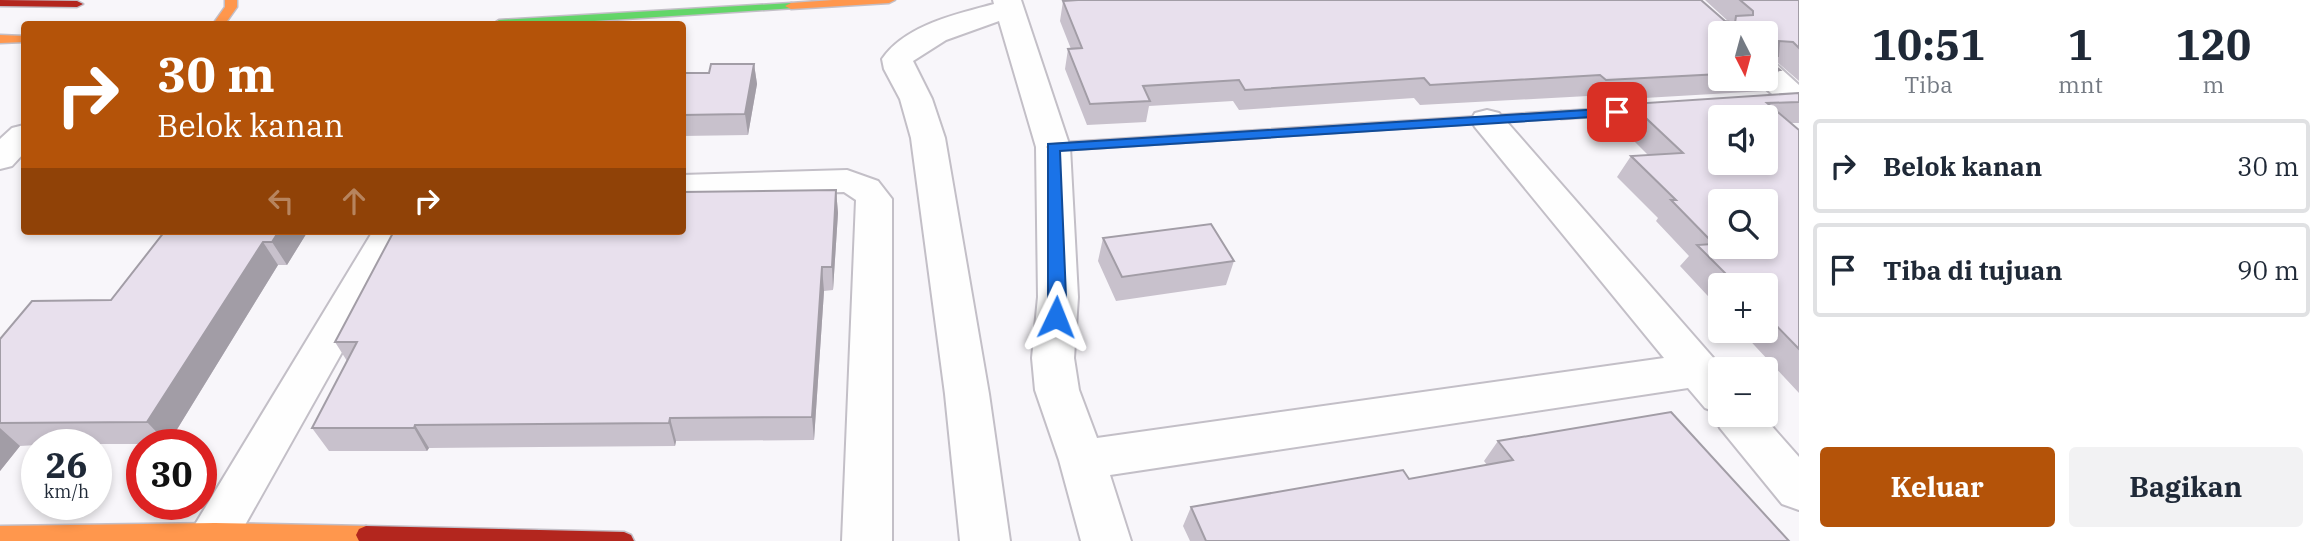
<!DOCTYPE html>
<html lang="id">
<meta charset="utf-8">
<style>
:root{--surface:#fff;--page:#f2f2f3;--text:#1f2937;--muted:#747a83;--line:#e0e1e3;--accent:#b45309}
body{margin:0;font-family:"IBM Plex Serif",serif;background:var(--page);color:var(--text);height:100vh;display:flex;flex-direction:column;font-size:26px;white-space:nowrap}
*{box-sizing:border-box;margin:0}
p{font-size:23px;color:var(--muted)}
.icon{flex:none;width:38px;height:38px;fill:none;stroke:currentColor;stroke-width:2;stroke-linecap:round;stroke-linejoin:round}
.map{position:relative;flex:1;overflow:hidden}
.sheet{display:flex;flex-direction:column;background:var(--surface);width:525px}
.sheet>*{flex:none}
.guide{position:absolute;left:21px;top:21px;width:665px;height:214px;border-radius:7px;box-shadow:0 4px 10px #0003;background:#b45309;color:#fff;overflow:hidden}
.needle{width:46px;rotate:174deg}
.tools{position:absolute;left:1708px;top:21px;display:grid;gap:14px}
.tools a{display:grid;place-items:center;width:70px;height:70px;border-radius:7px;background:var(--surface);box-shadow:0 4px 10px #0003;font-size:35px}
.speed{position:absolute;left:21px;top:429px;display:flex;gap:14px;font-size:35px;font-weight:700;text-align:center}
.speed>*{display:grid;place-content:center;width:91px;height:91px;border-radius:50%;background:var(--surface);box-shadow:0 4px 10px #0003;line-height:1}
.speed small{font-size:18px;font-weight:400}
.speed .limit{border:10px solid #d22;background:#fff;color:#111}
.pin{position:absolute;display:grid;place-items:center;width:60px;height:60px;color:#fff;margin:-30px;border-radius:14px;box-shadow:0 4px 10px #0006}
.me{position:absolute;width:77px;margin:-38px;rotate:2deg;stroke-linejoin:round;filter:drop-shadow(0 0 5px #0008)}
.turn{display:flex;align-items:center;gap:24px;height:147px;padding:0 21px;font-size:32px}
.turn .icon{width:91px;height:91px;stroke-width:2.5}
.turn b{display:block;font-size:49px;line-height:60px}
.lanes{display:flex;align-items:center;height:66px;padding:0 21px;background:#0003;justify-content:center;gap:35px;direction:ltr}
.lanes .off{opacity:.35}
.eta{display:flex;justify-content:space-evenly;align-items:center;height:119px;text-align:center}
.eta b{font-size:42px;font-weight:800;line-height:49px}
.primary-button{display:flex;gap:14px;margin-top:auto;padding:14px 21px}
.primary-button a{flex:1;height:80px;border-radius:7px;background:var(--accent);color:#fff;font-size:28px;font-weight:800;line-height:80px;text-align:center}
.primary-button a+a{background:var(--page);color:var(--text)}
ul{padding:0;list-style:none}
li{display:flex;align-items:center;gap:21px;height:94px;margin:0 14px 10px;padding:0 7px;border:4px solid var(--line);border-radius:7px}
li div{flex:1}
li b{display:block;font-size:26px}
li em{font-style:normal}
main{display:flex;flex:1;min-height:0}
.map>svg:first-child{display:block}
</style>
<main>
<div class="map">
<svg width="1799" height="541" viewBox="0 0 1799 541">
<rect width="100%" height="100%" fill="#f8f6fa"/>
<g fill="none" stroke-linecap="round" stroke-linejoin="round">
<!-- street casing -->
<g stroke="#c3bfc7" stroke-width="4">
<path id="street" d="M993 0H1021L1070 147 1078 297 1074 358 1079 390 1097 438 1664 358 1475 127 1471 120 1475 113 1487 110 1499 113 1723 369H1720V415H1762L1799 457V510L1782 504 1720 428 1714 415 1716 412 1705 408 1688 388 1110 475 1131 541H1081L1059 460 1035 390 1032 358 1038 297 1036 147 999 21 946 40 913 61 932 99 945 138 989 394 1010 541H960L945 394 911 138 900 99 884 69 882 59C905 25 957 14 994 4Z
M1766 63 1777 65 1799 85V111L1788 108 1755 79H1766Z
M24 125V153L12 166 0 169V139L12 128Z
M847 170 878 181 892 199V541H842L856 200 844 192 682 197V175Z
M373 231H410L236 541H185Z"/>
</g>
<!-- fast casing -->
<g stroke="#c3bfc7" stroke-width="3">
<path id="fast" d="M791 3 795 4V8L548 24H493L499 20Z
M1679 104 1684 105V111L1561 119 1554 115 1561 111Z"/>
</g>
<!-- slow casing -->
<g stroke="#c3bfc7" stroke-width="3">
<path id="slow" d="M225 0H237V7L225 24H213L225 7Z
M833 0H895L889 3 791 9 785 6 791 3Z
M0 35 24 36V42L0 43Z
M1561 111 1568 115 1566 118 1053 151 1046 147 1053 143Z
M215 523 366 526 373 529 376 535 373 541H0V526Z"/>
</g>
<!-- jam casing -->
<g stroke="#c3bfc7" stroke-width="3">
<path id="jam" d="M0 0 77 1 83 4 77 7 0 6Z
M366 526 624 532 631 535 634 541H359L356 535 359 529Z"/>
</g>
<!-- street -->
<use href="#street" fill="#fefefe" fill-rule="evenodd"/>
<!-- fast -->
<use href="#fast" fill="#63d668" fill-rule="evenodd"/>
<!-- slow -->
<use href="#slow" fill="#ff974d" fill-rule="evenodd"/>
<!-- jam -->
<use href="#jam" fill="#b3261e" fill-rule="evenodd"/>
</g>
<!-- wall -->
<path fill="#c8c1cc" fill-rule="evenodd" d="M1705 0H1799V81L1777 62H1774L1772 64 1780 70 1764 91 1593 101 1588 96 1420 105 1414 98 1239 110 1233 101 1149 106 1146 122 1087 125 1065 69 1068 49H1071L1060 21 1063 1 1729 22ZM1720 33H1766V79H1720Z
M754 64 757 84 748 135 682 136V73H709Z
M1799 93V123H1791L1799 130V393L1741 331H1766V285H1720V309L1680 266 1689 256 1656 221 1658 218 1617 177 1631 156 1648 155 1618 125 1631 104Z
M836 190 838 213 833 290 824 291 814 440 676 441 675 446 429 448 427 451H329L312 428 347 361 335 342Z
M165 231H308L287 265H278L168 444H37V445L20 446 0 471V339L111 300Z
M1103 238 1234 261 1226 285 1116 301 1098 261Z
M1498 441 1789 541H1190L1183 526 1191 507 1409 479 1487 465 1484 461Z"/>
<!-- shaded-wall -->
<path fill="#a29da6" d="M754 64 757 84 748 135 745 114Z
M836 190 838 213 833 290 832 267Z
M279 231H308L287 265 272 242Z
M263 242 278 265 168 444 147 422Z
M822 267 824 291 814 440 812 417Z
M670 418 676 441 675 446 669 423Z
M415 425 429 448 427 451 414 428Z
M0 428 20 446 0 471Z"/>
<!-- building -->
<path fill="#e8e0ed" stroke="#a29da6" stroke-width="2" fill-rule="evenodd" d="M1078 0H1701L1725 21 1735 23 1736 16 1753 15V11L1740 0H1799V48L1793 42 1779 41 1778 56 1768 57V60L1780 70 1766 71V33H1720V74L1606 80 1600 75 1430 85 1424 78 1245 90 1239 80 1143 86 1150 101 1090 104 1068 49 1082 48 1063 1Z
M711 64H754L745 114 682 115V73H709Z
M1799 93V102L1767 103 1799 130V349L1766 315V285H1737L1697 245 1714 244 1671 200H1676L1631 156 1683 153 1631 104ZM1720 117H1766V163H1720ZM1720 201H1766V247H1720Z
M836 190 832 267H822L812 417 670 418 669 423 415 425 414 428H312L357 342H335L394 231H682V192Z
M1211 224 1234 261 1122 277 1103 238Z
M165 231H279L272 242H263L147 422 0 423V339L32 301 111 300Z
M1671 412 1789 541H1206L1191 507 1403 470 1409 479 1513 460 1498 441Z"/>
<!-- route -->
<path fill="#1a73e8" stroke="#114b97" stroke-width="2" d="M1617 108 1622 109V115L1060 151 1066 297 1062 322 1056 323 1048 317V144Z"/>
</svg>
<div class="tools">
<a><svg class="needle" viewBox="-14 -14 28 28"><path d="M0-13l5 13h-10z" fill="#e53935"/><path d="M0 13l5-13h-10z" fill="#747a83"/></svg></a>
<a><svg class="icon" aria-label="sound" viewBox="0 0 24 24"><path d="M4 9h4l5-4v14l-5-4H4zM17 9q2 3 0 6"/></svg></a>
<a><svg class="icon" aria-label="search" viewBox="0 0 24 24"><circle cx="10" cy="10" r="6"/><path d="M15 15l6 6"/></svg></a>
<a>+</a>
<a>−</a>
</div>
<div class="speed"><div>26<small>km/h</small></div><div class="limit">30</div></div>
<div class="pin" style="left:1617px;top:112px;background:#d93025"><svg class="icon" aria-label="arrive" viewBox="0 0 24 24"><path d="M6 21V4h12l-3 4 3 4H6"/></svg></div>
<svg class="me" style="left:1056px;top:317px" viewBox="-20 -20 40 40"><path d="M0-17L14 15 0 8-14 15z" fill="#1a73e8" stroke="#fff" stroke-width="4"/></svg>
<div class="guide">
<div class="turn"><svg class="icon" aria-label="right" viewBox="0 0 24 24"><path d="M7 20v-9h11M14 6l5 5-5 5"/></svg><div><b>30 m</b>Belok kanan</div></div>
<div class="lanes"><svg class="icon off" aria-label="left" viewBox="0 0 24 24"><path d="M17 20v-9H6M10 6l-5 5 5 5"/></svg><svg class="icon off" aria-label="ahead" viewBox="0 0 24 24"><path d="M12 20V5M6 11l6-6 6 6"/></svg><svg class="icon" aria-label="right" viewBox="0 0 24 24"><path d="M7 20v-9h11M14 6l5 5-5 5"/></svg></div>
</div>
</div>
<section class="sheet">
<div class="eta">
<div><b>10:51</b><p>Tiba</p></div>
<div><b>1</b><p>mnt</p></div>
<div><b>120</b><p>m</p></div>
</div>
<ul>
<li><svg class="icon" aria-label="right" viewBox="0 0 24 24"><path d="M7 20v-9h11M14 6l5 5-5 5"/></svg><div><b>Belok kanan</b></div><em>30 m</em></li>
<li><svg class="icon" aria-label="arrive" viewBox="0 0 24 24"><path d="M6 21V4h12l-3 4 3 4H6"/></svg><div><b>Tiba di tujuan</b></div><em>90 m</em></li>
</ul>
<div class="primary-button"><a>Keluar</a><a>Bagikan</a></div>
</section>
</main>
